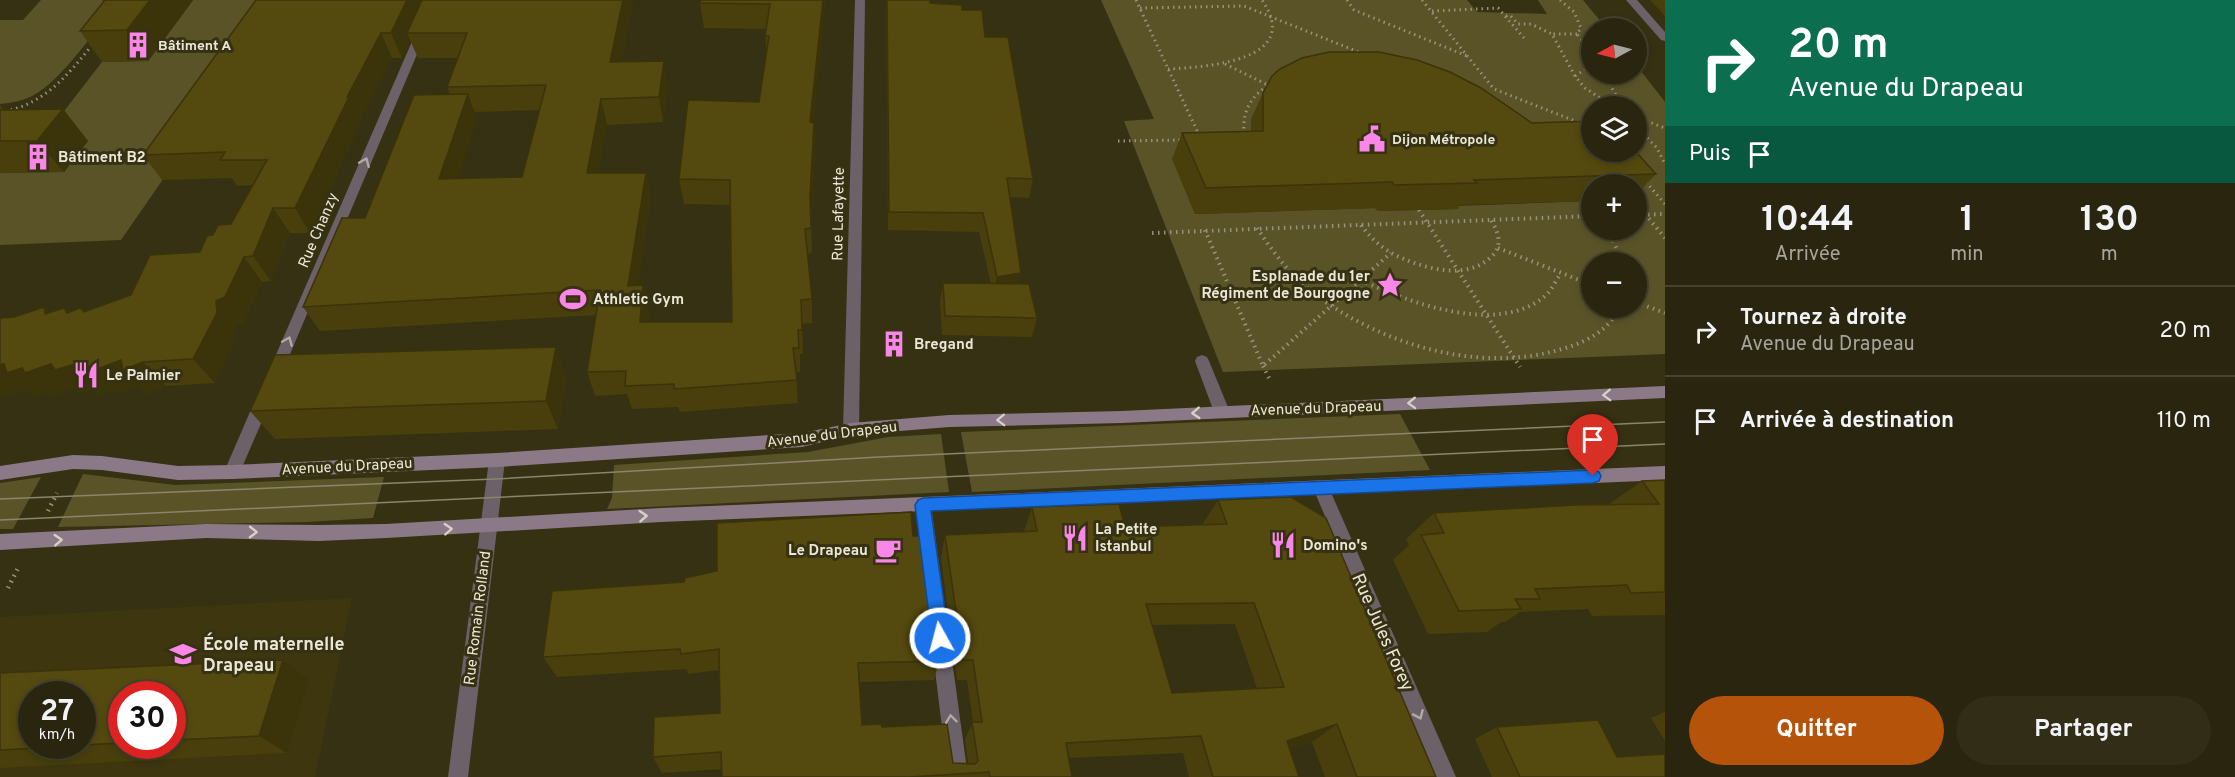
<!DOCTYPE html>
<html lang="fr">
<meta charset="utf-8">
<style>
:root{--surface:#29250e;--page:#312d17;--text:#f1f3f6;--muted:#a5a59e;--line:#45422e;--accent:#b45309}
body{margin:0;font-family:Overpass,sans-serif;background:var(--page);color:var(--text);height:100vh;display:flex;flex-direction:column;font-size:22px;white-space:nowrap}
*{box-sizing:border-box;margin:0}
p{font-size:20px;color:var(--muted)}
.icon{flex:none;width:33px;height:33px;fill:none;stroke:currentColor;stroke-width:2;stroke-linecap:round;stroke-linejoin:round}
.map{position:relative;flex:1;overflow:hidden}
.panel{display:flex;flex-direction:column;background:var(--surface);width:570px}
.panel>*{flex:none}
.guide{background:#0b6e4f;color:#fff;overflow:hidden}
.needle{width:39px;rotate:263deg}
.tools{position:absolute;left:1581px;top:18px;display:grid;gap:12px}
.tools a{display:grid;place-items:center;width:66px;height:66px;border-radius:50%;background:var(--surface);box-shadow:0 3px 9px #0003,0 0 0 2px var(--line);font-size:30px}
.speed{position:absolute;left:18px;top:681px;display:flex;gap:12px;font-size:30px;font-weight:700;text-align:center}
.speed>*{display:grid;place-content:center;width:78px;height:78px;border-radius:50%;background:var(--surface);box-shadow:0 3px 9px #0003,0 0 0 2px var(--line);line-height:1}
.speed small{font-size:15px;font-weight:400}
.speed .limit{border:9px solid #d22;background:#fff;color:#111}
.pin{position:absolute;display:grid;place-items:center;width:51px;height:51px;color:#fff;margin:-62px -26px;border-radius:50% 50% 50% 0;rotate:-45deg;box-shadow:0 0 6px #0007}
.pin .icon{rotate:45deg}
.me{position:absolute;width:66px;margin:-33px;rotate:353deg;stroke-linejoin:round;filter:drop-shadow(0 0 4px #0008)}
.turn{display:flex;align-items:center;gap:21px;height:126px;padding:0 24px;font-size:27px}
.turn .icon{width:78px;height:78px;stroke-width:2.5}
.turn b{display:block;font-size:42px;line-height:51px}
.then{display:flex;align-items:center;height:57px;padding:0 24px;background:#0003;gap:12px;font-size:22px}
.eta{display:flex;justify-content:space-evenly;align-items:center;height:102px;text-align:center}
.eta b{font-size:36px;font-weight:700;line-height:42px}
.cta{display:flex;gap:12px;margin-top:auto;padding:12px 24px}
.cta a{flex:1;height:69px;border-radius:36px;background:var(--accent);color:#fff;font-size:24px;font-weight:700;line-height:69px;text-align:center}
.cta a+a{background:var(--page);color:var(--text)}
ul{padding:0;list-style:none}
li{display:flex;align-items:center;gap:18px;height:90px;padding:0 24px;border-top:2px solid var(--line)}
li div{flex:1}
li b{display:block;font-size:22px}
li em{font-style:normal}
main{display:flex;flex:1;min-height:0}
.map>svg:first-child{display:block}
</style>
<main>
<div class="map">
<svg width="1665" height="777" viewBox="0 0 1665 777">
<rect width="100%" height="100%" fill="#373113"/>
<!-- built -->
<path fill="#3d360f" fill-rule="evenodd" d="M352 598 315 777H0V617ZM32 694H82V746H32ZM122 694H172V746H122Z"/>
<!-- green -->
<path fill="#5b5328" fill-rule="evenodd" d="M41 0H120C97 27 62 81 32 96 22 101 11 103 0 104V20H23Z
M193 0H287L121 240 0 245V173L64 172 87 141H41L102 62 148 61Z
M1101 0H1467L1477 12 1547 14 1538 0H1583L1606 28H1592V74H1636L1637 66 1665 102V354L1223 372 1124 121 1154 119ZM1592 106H1636V152H1592ZM1256 110 1636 184V230H1592L1591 201 1456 206 1457 209 1378 211 1375 208 1195 214 1173 159 1269 156C1257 139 1245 131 1256 110ZM1592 262H1636V308H1592Z
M1400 414 1430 470 972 492 961 432Z
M941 434 949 492 607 509 612 498 614 465 808 452 888 437Z
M83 474 175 485 384 477 373 518 306 522 58 527Z
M41 477 13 529H0V483Z"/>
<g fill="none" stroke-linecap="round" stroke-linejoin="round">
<!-- path-far2 -->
<path stroke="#96927b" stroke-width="3" stroke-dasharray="1.5 4" stroke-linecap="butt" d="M1136 0 1199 135
M1347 0 1354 10 1467 56
M1422 0 1494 89 1580 123
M1560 0 1574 12 1581 28 1577 34 1592 53
M1140 8 1244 6 1361 53
M1432 11 1498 8 1524 38
M1506 16 1510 15 1518 24H1531L1552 34
M1577 34H1552L1575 76 1585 88 1612 106
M1225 64 1268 85
M1168 69C1207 67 1304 61 1262 0
M1604 74 1622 106
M1575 76 1592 65
M0 112C43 106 67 76 93 44
M1636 117 1665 128
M1636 126 1657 148 1665 164
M1244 134C1242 111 1251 96 1270 84
M1118 141 1182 140
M1646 182 1665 204"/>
<!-- path-far1 -->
<path stroke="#96927b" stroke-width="4" stroke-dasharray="1.5 4.5" stroke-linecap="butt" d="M1419 210 1520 367
M1645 214 1665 238
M1636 215 1665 214
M1361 225C1372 240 1386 252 1404 259 1430 270 1468 279 1491 257 1503 246 1499 233 1491 220
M1257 228C1273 252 1290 275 1313 293 1382 345 1479 374 1562 349 1587 342 1607 331 1620 308
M1205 230 1263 366 1391 253
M1608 230 1623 262
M1152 233 1592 216
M1498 248 1592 285
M1361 280C1409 303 1498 336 1545 296 1552 290 1556 280 1561 273
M1636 302 1665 313
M1263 366 1269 378"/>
<!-- path -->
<path stroke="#96927b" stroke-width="4.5" stroke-dasharray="1.5 5" stroke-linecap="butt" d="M48 511 57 493
M8 588 18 568"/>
<!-- lane -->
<path fill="#6c6069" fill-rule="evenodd" d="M1626 0H1637L1665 32V41L1661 40Z
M1202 355 1207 357 1209 361 1230 412 1227 416 1222 418 1217 416 1214 412 1195 361 1197 357Z"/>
<!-- street -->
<path fill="#6c6069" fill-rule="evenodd" d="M430 0H440L282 373 280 377H270L268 373Z
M855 0H865L859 429 856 434 851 435 846 434 843 429Z
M264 392 269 394 272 398 240 472 238 477 232 479 226 477 224 472 256 398 259 394Z
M497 453 503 455 505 460 468 777H448L489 460 491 455Z
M1321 481 1327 483 1329 488 1456 777H1436L1313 488 1315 483Z
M923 498 929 500 931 505 968 777H948L915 505 917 500Z"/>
<!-- secondary -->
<path fill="#8c7988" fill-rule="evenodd" d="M1665 386V398L1122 423 949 427 851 435 802 447 497 467 232 479 178 480 102 470 73 469 0 480V466L73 455 102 456 178 466 232 465 497 453 802 433 851 423 949 415 1122 411Z
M1665 466V480L661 522 386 538 319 541 206 538 0 550V534L206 524 319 525 386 524 661 508Z"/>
<!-- tram -->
<path stroke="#8a856d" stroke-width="1.5" d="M0 499 495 479 879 457 1665 422
M0 520 1665 444"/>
</g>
<!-- wall -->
<path fill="#483f0c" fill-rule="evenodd" d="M102 0H193L148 61 102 62 80 31 103 2Z
M256 0H633L621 62 668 86 663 122 607 125 598 173H646L651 198 638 286 643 285 649 310 648 322H732L730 205 684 204 679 179 759 102 767 53 765 36 766 29 704 28 700 3 701 0H825L813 123H814L815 148 811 218 812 253 808 254 812 299V323L802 324 803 354H800V372H796L798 403 680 412 678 407 632 409 627 394 595 396 587 372 596 315 320 331 303 307 450 95 447 87 458 58H418L410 40 402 58H392L360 120 361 122 310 233H290L271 281 262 282 244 322 235 326 236 337 215 383 166 386 147 394 139 386 120 393 116 389 100 395 94 389 81 394 75 388 52 396 48 392 34 397 26 389 2 397 0 395V318L14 317 44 307 50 313 64 308 68 312H84L131 295 200 252 213 235 231 224 253 185 237 186 232 178 162 180 143 155ZM540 110 522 177 458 178 477 119 474 112Z
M886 0H930V3L962 10 985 37 1033 179 1029 198 1010 197 1019 284 1037 318 1032 337 942 335 940 303 943 283 991 284 979 232 888 230Z
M1650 0H1665V16Z
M1263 93 1532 123 1656 174 1636 195V184H1592V201L1460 205 1458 209 1378 211 1375 208 1195 214 1172 159 1182 133 1251 131V119Z
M0 105 4 110 63 109 88 141 64 172 0 173Z
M567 377 558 429 275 439 250 411Z
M1665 480V615L1592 616 1588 609 1520 612 1505 622H1501L1487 632 1428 634 1393 560 1409 545 1406 539 1434 513 1609 504 1642 481Z
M1218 500 1436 777H1325L1312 742 1289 749 1299 777H1189L1183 753 1069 758 1072 777H722L721 769 662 773 653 757 720 713 719 670 688 674 687 669 557 677 543 657 684 582 913 536 939 661 934 680 859 682 862 725 882 727 953 763H968L965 739 973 722 967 680H957L941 558 945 535 1024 531 1032 507 1125 527 1202 525ZM1235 624 1257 688 1172 693 1152 625Z
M283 660 309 680 287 753 0 768V673ZM122 694H172V746H122Z
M1665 712V741L1651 718Z
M1497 727 1617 757 1665 777H1492L1475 739Z"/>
<!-- shaded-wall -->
<path fill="#3b330a" d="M150 0H193L148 61 127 30Z
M407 0H428L407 33 410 40 402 58 391 33Z
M623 0H633L616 87 610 62Z
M823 0H825L811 148 810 122Z
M381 33 392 58 360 120 361 122 310 233 295 208 347 97Z
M664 61 668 86 663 122 659 97Z
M468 94 477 119 450 204 439 179Z
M601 99 607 125 594 198 587 173Z
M63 109 88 141 64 172 37 141Z
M814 123 815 148 811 222 810 197Z
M646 173 651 198 635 311 628 286Z
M273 208 290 233 271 281 253 256Z
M244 257 262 282 244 322 235 326 236 337 215 383 193 359 216 301Z
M1021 273 1017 292 993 296 997 277Z
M643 285 649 310 646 346 640 322Z
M44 307 69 331 45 314Z
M556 347 567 377 558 429 546 401Z
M121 360 143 362 166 386 147 394 139 386 120 393 116 389 100 395 94 389 81 394 75 388 52 396 48 392 34 397 26 389 2 397 0 395V365L4 364 22 368 51 364 93 365Z
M283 660 309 680 287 753 259 736Z
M1337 724 1312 742 1264 758 1287 741Z"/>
<!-- building -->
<path fill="#54490e" stroke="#3b330a" stroke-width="1.5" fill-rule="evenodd" d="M105 0H150L127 30 80 31Z
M256 0H407L391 33H381L347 97H349L295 208H273L253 256 244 257 225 297 216 301 217 313 193 359 143 362 123 370 121 360 95 370 93 365 75 371 72 365 55 370 51 364 25 373 22 368 7 373 4 364 0 365V318L14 317 44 307 45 314 64 308 67 313 80 308 84 312 131 295 150 255 200 252 207 236 213 235 218 225 231 224 267 160H220L225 152 143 155Z
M422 0H623L610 62 664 61 659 97 601 99 587 173H646L628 286 643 285 640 322H732L730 180 679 179 688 100 759 102 769 36H765L770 4 700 3 701 0H823L810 122 814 123 810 197 811 228 805 229 812 299 801 300 802 330H798L799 348H793L797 380 674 389V384L625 386 626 371 587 372 600 290 303 307 342 218H365L414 95 468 94 439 179 522 177 546 85 447 87 467 33H407Z
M887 0H930V3L962 5V10H982L985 37H1008L1033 179 1007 178 1021 273 997 277 983 213 889 212Z
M1329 52H1379L1417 60 1450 72 1481 88 1532 123 1592 121V152H1636L1656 174 1474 180 1477 183 1394 185 1392 182 1206 188 1182 133 1263 131V93L1272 76 1280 69 1302 58Z
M63 109 37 141H0V110Z
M943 283 1029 284 1037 318 945 316Z
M556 347 546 401 250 411 275 355Z
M1665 480V592L1631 593 1627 585 1535 589 1540 599H1515L1521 609 1459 611 1421 535 1444 533 1434 513 1575 505 1659 504 1642 481Z
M1291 497 1326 518 1436 777H1357L1337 724 1287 741 1299 777H1213L1201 736 1066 743 1072 777H990L989 772 910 777H722L721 752 653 757 654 717 720 713 719 649 681 654 680 649 543 657 552 591 684 582 685 578 717 571V523L911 512 913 536H923L939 661 858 663 862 725 881 724 882 727 947 724 953 763 975 764 978 761 972 722H982L973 660H963L945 535 1037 531 1032 507 1062 506 1119 504 1125 527 1227 524 1218 500ZM1254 603 1284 687 1172 693 1146 604Z
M283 660 259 736 172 740V694H122V743L82 745V694H32V746H78L0 750V673Z
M1598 720 1617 757 1665 754V777H1520L1497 727Z"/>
<!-- one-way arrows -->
<defs><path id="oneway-chevron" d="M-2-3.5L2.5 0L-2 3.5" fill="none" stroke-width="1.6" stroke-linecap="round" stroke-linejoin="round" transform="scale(1.5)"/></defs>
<g stroke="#b1aaa5">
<use href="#oneway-chevron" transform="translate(365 162) rotate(-67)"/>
<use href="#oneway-chevron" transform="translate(288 341) rotate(-67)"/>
<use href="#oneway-chevron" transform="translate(1419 715) rotate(66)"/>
<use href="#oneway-chevron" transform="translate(951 719) rotate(-97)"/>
</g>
<g stroke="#d7d1c6">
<use href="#oneway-chevron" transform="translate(1607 395) rotate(178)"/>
<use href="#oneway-chevron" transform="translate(1412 403) rotate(178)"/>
<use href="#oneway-chevron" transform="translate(1196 413) rotate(177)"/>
<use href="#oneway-chevron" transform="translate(1001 420) rotate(178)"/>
<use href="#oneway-chevron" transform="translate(643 516) rotate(-4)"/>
<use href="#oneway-chevron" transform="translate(448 529) rotate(-3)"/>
<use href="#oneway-chevron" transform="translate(253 532) rotate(1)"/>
<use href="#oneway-chevron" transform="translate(58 540) rotate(-3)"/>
</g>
<!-- route -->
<path fill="#1a73e8" stroke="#114b97" stroke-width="1.5" d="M1593 470 1599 472 1601 476 1599 481 1593 483 931 511 949 638 946 643 940 646 935 643 932 638 915 505 918 500 923 498Z"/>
<!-- icons -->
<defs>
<g id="building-bare" transform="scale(2.07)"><path d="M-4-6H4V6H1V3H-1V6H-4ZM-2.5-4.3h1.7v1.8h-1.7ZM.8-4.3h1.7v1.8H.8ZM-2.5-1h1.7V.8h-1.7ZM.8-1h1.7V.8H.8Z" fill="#f987e8" stroke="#373113" stroke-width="2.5" paint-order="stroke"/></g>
<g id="civic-bare" transform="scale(2.07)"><path d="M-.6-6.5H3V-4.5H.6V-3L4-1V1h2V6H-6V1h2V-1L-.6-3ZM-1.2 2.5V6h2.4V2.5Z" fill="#f987e8" stroke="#373113" stroke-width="2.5" paint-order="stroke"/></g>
<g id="sight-bare" transform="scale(2.07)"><path d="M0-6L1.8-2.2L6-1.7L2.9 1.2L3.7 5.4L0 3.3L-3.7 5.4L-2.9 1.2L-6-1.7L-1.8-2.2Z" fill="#f987e8" stroke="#373113" stroke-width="2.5" paint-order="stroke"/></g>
<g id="stadium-bare" transform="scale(2.07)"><path d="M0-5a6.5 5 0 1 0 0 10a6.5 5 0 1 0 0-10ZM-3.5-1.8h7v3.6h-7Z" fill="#f987e8" stroke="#373113" stroke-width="2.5" paint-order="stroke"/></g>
<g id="restaurant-bare" transform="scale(2.07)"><path d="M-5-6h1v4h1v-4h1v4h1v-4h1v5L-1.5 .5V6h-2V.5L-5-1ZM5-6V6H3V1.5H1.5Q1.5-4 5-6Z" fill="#f987e8" stroke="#373113" stroke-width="2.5" paint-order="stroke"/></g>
<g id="cafe-bare" transform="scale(2.07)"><path d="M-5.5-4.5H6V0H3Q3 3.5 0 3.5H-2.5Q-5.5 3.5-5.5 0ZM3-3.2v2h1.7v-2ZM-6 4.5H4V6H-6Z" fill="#f987e8" stroke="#373113" stroke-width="2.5" paint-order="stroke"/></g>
<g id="school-bare" transform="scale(2.07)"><path d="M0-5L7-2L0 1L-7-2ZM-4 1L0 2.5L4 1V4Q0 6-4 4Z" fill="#f987e8" stroke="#373113" stroke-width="2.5" paint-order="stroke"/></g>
</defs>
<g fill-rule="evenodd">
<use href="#building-bare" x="138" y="45"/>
<use href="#civic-bare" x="1372" y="139"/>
<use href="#building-bare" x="38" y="157"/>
<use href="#sight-bare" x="1390" y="285"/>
<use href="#stadium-bare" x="573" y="299"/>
<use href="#building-bare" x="894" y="344"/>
<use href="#restaurant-bare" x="86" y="375"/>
<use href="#restaurant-bare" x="1075" y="538"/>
<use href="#restaurant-bare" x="1283" y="545"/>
<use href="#cafe-bare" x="888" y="550"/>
<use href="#school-bare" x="183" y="654"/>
</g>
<g text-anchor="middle" stroke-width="6" stroke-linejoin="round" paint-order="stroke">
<!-- far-poi labels -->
<g font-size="14" font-weight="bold" fill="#eae7d6" stroke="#373113" text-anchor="start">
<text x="158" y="50">Bâtiment A</text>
<text x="1392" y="144">Dijon Métropole</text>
</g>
<!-- poi labels -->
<g font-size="15" font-weight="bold" fill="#eae7d6" stroke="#373113" text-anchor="start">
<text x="58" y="162">Bâtiment B2</text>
<text x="1370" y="281" text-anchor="end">Esplanade du 1er<tspan x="1370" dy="17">Régiment de Bourgogne</tspan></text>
<text x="593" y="304">Athletic Gym</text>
<text x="914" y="349">Bregand</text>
<text x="106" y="380">Le Palmier</text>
<text x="1095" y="534">La Petite<tspan x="1095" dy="17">Istanbul</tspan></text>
<text x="1303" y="550">Domino's</text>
<text x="868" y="555" text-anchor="end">Le Drapeau</text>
</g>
<!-- street labels -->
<g font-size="15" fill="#eae7d6" stroke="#373113">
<text transform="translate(838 214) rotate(-89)" y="5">Rue Lafayette</text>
<text transform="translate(318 230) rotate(-67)" y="5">Rue Chanzy</text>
<text transform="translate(1316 408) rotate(-2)" y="5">Avenue du Drapeau</text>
<text transform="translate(832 434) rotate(-7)" y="5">Avenue du Drapeau</text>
<text transform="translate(347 466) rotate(-3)" y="5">Avenue du Drapeau</text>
<text transform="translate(477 618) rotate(-83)" y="5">Rue Romain Rolland</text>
</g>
<!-- near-street labels -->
<g font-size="18" fill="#eae7d6" stroke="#373113">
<text transform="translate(1383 632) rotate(66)" y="6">Rue Jules Forey</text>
</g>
<!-- near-poi labels -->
<g font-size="18" font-weight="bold" fill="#eae7d6" stroke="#373113" text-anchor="start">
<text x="203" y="650">École maternelle<tspan x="203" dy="21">Drapeau</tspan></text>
</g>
</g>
</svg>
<div class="tools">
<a><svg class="needle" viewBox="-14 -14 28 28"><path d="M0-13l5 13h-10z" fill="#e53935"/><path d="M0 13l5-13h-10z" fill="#a5a59e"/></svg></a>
<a><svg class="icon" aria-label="layers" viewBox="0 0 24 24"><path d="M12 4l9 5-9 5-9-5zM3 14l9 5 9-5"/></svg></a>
<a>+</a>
<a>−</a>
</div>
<div class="speed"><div>27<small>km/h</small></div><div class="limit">30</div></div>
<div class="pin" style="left:1593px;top:476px;background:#d93025"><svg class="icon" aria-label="arrive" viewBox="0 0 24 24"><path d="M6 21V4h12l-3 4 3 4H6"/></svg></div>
<svg class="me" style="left:940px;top:638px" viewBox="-20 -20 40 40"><circle r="17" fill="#1a73e8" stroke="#fff" stroke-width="3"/><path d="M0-11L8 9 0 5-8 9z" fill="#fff"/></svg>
</div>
<section class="panel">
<div class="guide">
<div class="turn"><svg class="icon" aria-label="right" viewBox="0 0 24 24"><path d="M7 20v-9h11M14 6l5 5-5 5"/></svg><div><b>20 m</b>Avenue du Drapeau</div></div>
<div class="then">Puis<svg class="icon" aria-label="arrive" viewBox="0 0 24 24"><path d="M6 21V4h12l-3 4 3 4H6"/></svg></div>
</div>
<div class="eta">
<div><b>10:44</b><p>Arrivée</p></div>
<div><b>1</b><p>min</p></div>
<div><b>130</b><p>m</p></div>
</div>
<ul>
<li><svg class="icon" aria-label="right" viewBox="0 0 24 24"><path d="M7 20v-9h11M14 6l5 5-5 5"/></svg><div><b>Tournez à droite</b><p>Avenue du Drapeau</p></div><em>20 m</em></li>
<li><svg class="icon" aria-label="arrive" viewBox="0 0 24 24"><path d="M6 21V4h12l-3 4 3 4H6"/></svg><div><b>Arrivée à destination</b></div><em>110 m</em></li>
</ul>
<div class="cta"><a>Quitter</a><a>Partager</a></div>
</section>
</main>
